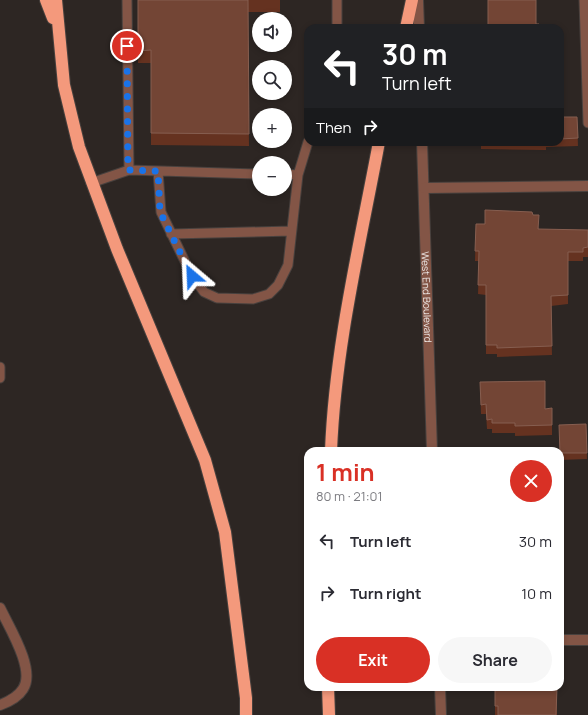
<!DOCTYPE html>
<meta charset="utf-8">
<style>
:root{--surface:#fff;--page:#f7f7f7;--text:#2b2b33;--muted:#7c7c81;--accent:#d93025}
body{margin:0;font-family:Manrope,sans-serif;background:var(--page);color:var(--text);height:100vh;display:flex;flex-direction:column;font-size:15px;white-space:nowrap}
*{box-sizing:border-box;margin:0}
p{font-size:13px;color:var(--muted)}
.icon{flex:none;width:22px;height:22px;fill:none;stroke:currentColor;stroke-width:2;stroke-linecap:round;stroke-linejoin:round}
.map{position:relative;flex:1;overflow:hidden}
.details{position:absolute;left:304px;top:447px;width:260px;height:244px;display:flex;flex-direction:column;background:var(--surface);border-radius:12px;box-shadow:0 2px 6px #0003}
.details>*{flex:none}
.guide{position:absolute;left:304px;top:24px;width:260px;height:122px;border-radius:12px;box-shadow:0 2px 6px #0003;background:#202124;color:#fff;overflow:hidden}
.tools{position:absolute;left:252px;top:12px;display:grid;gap:8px}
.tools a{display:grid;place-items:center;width:40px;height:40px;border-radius:50%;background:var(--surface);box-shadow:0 2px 6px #0003;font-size:20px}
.pin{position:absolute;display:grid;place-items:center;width:34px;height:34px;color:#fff;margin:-17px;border:2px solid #fff;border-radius:50%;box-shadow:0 1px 4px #0007}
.me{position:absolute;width:44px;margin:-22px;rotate:334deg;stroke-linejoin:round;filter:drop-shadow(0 0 3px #0008)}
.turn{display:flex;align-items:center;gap:14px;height:84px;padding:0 12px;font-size:18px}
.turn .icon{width:52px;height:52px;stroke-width:2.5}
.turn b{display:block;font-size:28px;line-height:34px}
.then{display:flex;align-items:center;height:38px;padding:0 12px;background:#0003;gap:8px;font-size:15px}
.round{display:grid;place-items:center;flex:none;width:42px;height:42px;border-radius:21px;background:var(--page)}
.summary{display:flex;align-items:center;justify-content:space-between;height:68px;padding:0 12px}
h1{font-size:24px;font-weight:700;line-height:30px;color:var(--accent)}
.button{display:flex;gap:8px;margin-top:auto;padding:8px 12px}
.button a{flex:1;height:46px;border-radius:24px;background:var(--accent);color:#fff;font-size:16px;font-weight:700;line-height:46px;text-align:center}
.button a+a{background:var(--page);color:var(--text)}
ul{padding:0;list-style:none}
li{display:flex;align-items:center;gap:12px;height:52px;padding:0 12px}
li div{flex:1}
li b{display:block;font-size:15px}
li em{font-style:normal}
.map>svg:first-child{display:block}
</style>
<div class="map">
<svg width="588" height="715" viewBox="0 0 588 715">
<rect width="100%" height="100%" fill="#2d2623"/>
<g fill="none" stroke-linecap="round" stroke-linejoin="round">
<!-- lane casing -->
<g stroke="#48413e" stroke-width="11">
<path id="lane" d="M127 0 129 170
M584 0 588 123
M337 28V0
M158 171 161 212 192 276 204 292 217 298 253 299 269 294 278 285 288 265 298 175
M285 174 298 175 308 142
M91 183 129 170 259 174
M171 234 291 231
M0 367V378"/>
</g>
<!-- street casing -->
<g stroke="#48413e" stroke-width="12">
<g id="street">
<path d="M418 0 419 28"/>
<path id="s1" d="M422 142 432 451"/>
<path d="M424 188 588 186"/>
<path d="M0 608C9 627 36 670 23 689 18 697 8 702 0 705"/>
<path d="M560 640H588"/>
<path d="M440 687 441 715"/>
</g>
</g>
<!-- highway casing -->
<g stroke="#48413e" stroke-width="14">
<path id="highway" d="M46 0 53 18
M56 0 64 85 79 147 117 249 205 460 225 532 246 698V715
M406 28 412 0
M331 451C335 347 360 244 379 142
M328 687 329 715"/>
</g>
<!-- lane -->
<use href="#lane" stroke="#835546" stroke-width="9"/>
<!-- street -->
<use href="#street" stroke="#835546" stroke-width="10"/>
<!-- highway -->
<use href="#highway" stroke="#f4997c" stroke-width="12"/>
</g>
<!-- wall -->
<path fill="#653220" d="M138 0H280V12H248L249 146 151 145V63H138Z
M560 117H577L578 146 546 147V150L481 149V142H560Z
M533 215 539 229 588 230V257H583V261H568V304L551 306 552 355 497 357V354H486V295L478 294 479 261H475L476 224H485Z
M480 382 545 409 552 425V435L515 436V433H492V429H487L486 414H481Z
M586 424 587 459 560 460V451Z
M560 461H561V487H560Z
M495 687 557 694V715H495Z"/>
<!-- building -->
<path fill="#734535" stroke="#865e50" d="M138 0H248L249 134 151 133V50L138 51Z
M488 0H536V24H539L538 28H488Z
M560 117H577L578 138 560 139Z
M509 142H546V143Z
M485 210 532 212 533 215H539L538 229 588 230V247L583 248V252H568V295L551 296 552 346 497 348V345H486V285H478L479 251H475L476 224H485Z
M545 381V409L552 408V425L515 426V423H492V419L487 420 486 404 481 405 480 382Z
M586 424 587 453H560L559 425Z
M560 461H561V479H560Z
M495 687H557L556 715H498V706H495Z"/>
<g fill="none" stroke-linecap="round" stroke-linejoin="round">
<!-- route -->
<path stroke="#1a73e8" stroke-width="7" stroke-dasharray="0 12.6" d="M127 46 128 170 158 171 160 212 192 276"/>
</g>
<g text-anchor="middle" stroke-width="3.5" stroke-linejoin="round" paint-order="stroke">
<!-- street labels -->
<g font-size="10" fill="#ebe6e4" stroke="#231c1a">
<text dy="4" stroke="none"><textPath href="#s1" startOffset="155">West End Boulevard</textPath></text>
</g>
</g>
</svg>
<div class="tools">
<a><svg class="icon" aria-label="sound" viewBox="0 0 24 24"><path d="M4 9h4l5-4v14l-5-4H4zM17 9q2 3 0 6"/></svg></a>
<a><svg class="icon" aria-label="search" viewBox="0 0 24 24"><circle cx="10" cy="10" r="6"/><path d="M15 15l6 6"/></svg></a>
<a>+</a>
<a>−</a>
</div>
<div class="pin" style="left:127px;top:46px;background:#d93025"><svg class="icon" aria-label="arrive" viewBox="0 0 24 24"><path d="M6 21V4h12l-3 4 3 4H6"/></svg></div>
<svg class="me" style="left:192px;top:276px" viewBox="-20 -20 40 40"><path d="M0-17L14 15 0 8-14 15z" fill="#1a73e8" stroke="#fff" stroke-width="4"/></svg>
<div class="guide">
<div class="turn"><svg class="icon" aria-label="left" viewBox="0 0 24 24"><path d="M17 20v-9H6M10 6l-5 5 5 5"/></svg><div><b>30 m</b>Turn left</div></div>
<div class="then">Then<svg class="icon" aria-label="right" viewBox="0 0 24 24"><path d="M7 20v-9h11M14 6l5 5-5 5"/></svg></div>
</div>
<section class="details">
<div class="summary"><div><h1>1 min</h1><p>80 m · 21:01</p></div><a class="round" style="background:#d93025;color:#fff"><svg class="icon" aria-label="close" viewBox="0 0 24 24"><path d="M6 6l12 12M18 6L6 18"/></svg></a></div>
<ul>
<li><svg class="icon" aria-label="left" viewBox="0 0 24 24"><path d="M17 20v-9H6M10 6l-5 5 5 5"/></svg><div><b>Turn left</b></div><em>30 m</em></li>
<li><svg class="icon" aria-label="right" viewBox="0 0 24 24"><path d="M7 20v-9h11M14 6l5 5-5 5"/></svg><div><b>Turn right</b></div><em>10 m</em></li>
</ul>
<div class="button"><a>Exit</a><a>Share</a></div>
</section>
</div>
